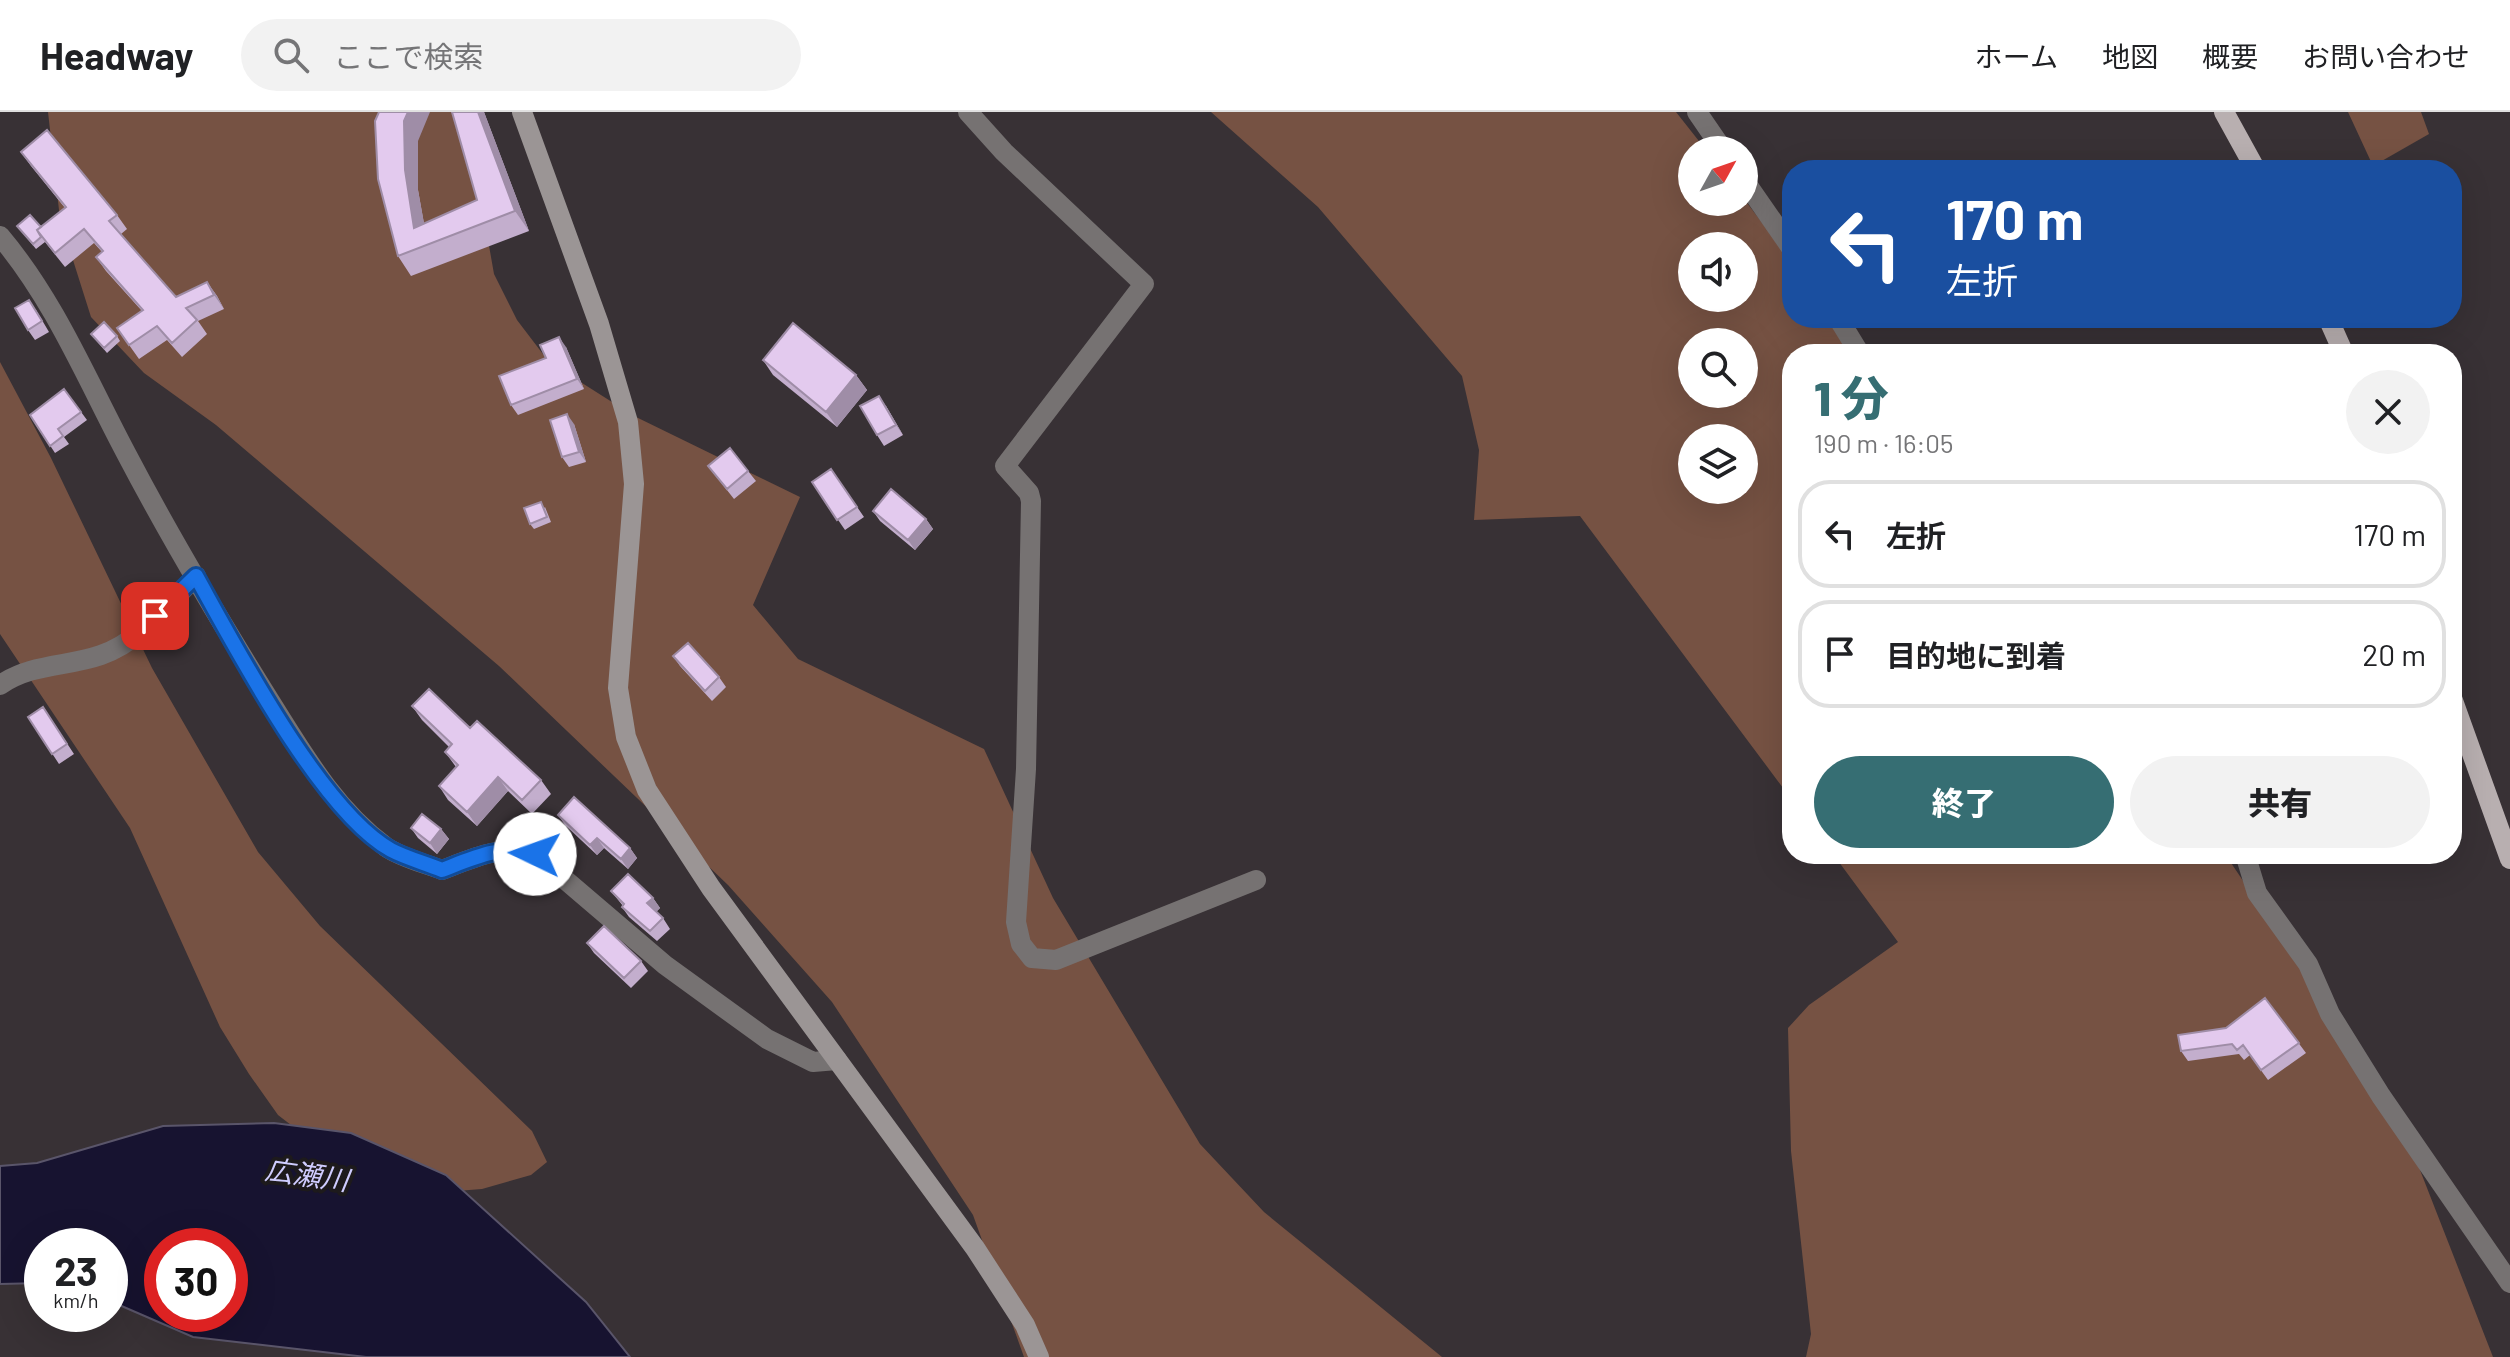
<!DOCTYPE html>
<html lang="ja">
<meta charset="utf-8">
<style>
:root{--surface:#fff;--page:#f2f2f2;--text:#202124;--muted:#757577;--line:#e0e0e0;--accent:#366e73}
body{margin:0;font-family:Barlow,"Noto Sans JP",sans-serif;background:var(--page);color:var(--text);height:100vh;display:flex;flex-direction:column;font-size:30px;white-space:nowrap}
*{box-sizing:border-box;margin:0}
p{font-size:26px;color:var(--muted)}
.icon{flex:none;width:44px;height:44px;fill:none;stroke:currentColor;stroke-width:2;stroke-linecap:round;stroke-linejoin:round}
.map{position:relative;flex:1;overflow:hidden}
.side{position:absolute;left:1782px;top:232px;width:680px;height:520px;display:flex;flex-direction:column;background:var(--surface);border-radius:32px;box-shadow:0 8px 32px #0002}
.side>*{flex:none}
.guide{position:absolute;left:1782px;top:48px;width:680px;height:168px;border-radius:32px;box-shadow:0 8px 32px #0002;background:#1a4fa0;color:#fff;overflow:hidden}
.needle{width:52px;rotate:50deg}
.controls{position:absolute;left:1678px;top:24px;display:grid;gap:16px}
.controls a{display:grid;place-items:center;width:80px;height:80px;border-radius:50%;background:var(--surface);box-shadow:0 8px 32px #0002;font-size:40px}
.speed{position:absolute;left:24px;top:1116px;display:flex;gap:16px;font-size:40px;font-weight:700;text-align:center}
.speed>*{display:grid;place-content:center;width:104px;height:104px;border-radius:50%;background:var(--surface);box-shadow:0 8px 32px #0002;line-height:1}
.speed small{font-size:20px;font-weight:400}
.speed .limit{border:12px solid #d22;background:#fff;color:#111}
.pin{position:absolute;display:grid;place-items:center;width:68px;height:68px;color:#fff;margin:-34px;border-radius:16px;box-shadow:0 4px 12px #0006}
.me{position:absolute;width:88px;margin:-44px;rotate:273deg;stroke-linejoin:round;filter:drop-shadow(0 0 6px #0008)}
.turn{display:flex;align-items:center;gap:28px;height:168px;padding:0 32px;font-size:36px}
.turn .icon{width:104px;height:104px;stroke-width:2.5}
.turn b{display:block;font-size:56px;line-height:68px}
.round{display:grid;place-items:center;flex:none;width:84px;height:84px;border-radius:42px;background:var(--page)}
.head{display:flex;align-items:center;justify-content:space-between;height:136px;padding:0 32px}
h1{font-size:48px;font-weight:800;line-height:60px;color:var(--accent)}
.action{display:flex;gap:16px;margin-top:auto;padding:16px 32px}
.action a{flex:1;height:92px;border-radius:48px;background:var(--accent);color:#fff;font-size:32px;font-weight:800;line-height:92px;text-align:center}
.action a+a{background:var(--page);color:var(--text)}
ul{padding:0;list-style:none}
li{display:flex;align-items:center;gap:24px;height:108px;margin:0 16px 12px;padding:0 16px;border:4px solid var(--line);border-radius:32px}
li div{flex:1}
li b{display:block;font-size:30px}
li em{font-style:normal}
header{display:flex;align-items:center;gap:48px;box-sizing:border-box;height:112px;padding:0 40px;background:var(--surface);border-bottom:2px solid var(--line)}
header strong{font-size:38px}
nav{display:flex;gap:44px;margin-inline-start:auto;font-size:28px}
.search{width:560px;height:72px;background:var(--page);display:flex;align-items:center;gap:20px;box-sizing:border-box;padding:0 28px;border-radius:44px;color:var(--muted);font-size:30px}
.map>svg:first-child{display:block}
</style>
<header>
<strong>Headway</strong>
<div class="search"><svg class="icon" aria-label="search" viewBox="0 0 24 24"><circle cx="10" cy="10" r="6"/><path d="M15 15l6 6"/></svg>ここで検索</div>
<nav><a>ホーム</a><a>地図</a><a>概要</a><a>お問い合わせ</a></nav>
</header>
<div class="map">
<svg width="2510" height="1245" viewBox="0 0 2510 1245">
<rect width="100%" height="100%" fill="#383135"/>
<!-- green -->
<path fill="#765243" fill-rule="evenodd" d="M48 0H473L481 88 494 162 517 208 549 250 634 304 800 385 753 493 798 547 984 637 1053 786 1200 1032 1264 1100 1442 1245H1024L973 1103 832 890 728 773 499 554 216 313 144 261 91 205 60 107Z
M1211 0H1676L1706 38H1692V90H1744V87L1792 150V206H1835L1862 242H1792V688L1580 404 1474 408 1479 338 1462 264 1318 95ZM1692 134H1744V186H1692ZM1692 230H1744V282H1692ZM1692 326H1744V378H1692Z
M2348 0H2421L2429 22 2373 54Z
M0 250 51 346 152 556 258 740 320 814 532 1019 547 1050 531 1063 482 1077 431 1081 356 1063 278 1003 249 962 220 915 130 716 0 522Z
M1833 742H2225L2395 994 2493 1245H1806L1811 1222 1791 1039 1788 916 1809 893 1898 830Z"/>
<!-- water -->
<path fill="#171330" stroke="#5a556a" stroke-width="2" fill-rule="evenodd" d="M274 1011 351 1021 446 1063 586 1190 630 1245H366L193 1225 110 1189V1134H42V1171L0 1172V1054L37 1051 163 1014ZM162 1134H230V1202H162Z"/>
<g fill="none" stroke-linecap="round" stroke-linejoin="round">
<!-- street -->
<path stroke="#767272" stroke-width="20" d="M968 0 1004 40 1144 172 1005 354 1029 381 1031 389 1026 657 1016 810 1021 832 1032 846 1056 848 1256 768
M1697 0 1723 38
M1744 68 1792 137
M0 124C55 189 87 268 127 343 171 427 220 509 270 589 304 643 334 696 386 735 402 746 424 751 442 758 473 746 502 732 535 742L665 853 767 927 813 950 837 948
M1838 206 1860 242
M0 573C32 551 67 555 101 543 140 530 168 492 196 464
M2245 742 2257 781 2308 852 2330 902 2381 984 2510 1171"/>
<!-- secondary -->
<path stroke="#9b9595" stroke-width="20" d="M522 0 599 212 628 310 634 372 618 576 626 625 647 678 711 776 975 1136 1025 1213 1039 1245"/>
<!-- primary -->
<path stroke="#b8afb0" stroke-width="20" d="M2224 0 2256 58
M2328 206 2344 242
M2452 586 2510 747"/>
</g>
<!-- wall -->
<path fill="#c3aecd" d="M452 0H484L529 119 411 164 398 144 418 29V78L424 112 477 88Z
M21 40 117 103 127 117 121 122 176 185 207 170 217 184 224 197 198 209 207 222 182 245 167 228 139 247 117 216 142 199 106 159 96 145 102 140 94 131 65 155 45 130 36 137 17 114 41 115 65 96 31 54Z
M36 198 49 220 35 228 28 218Z
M91 222 117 224 120 229 107 241Z
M566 235 584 277 518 303 511 293 546 246Z
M763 248 856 263 867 278 837 315 773 263Z
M64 277 87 308 64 325 69 332 55 341 30 303Z
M886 294 903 323 884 334 877 323Z
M574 312 586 350 569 355 562 345Z
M708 354 748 359 756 369 734 387Z
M831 357 864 405 845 418 812 370Z
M545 395 551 410 534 417 530 412Z
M873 399 926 407 933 417 915 438 880 409Z
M673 544 719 565 726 575 712 589 680 554Z
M412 594 470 616 541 668 551 682 532 702 508 679 477 714 448 688 439 674 456 655 445 640 449 635 422 608Z
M43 595 74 642 59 652 28 605Z
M558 703 630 736 637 746 628 757 604 736 597 743 565 713Z
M411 716 441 717 449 727 437 742 418 726Z
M611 779 653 786 660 796 656 800 663 806 670 817 657 829 629 805 622 795 623 794Z
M587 831 641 849 648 859 631 876 594 841Z
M2265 886 2306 941 2268 968 2250 943 2244 948 2239 942 2188 949 2181 939 2226 916Z"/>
<!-- shaded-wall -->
<path fill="#9f8da7" d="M408 0H430L418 29V78L428 133 414 116 405 58 404 9Z
M478 0H484L529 119 515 99Z
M207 170 217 184 224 197 214 183Z
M559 225 566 235 584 277 577 267Z
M856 263 867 278 837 315 826 300Z
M879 284 886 294 903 323 896 313Z
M567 302 574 312 586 350 579 340Z
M926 407 933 417 915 438 908 428Z
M498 665 508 679 477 714 467 700Z
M441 717 449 727 437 742 430 731Z
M597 726 604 736 597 743 590 733Z
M630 736 637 746 628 757 621 747Z
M653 786 660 796 654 802 647 791Z"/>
<!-- building -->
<path fill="#e3caee" stroke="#9f8da7" stroke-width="2" d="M379 0H408L404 9 405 58 414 116 477 88 452 0H478L515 99 398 144 378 67 375 9Z
M47 18 117 103 109 109 176 185 207 170 214 183 186 196 197 208 172 231 157 214 129 233 117 216 143 198 96 145 103 139 84 117 55 141 37 118 66 95 21 40Z
M30 103 41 115 37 118 41 125 33 132 17 114Z
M29 188 42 209 28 218 15 196Z
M104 210 117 224 104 236 91 222Z
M793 211 856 263 826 300 763 248Z
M559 225 577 267 511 293 499 264 546 246 540 233Z
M64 277 81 300 58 317 63 324 50 334 30 303Z
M879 284 896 313 877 323 860 294Z
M567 302 579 340 562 345 550 308Z
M730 336 748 359 727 377 708 354Z
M831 357 857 395 837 408 812 370Z
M891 377 926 407 908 428 873 399Z
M541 390 547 405 530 412 524 396Z
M688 531 719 565 705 579 673 544Z
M429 577 470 616 477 609 541 668 522 688 498 665 467 700 439 674 458 653 445 640 452 632 412 594Z
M43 595 67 632 52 642 28 605Z
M574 685 630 736 621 747 597 726 590 733 558 703Z
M422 702 441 717 430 731 411 716Z
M628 762 653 786 647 791 663 806 650 819 622 795 624 792 611 779Z
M604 814 641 849 624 866 587 831Z
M2265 886 2299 931 2261 958 2243 933 2237 938 2232 932 2181 939 2178 923 2226 916Z"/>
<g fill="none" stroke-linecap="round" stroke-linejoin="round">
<!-- route casing -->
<g stroke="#114b97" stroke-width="20">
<path id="route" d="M155 504 196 464C236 536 321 699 391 738 406 746 425 751 442 758 473 746 502 732 535 742"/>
</g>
<!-- route -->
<use href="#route" stroke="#1a73e8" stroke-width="14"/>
</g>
<g text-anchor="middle" stroke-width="8" stroke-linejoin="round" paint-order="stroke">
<!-- water labels -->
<g font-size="28" font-style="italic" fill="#cfccfe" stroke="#1d1a1c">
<text transform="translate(307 1063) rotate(8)" y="10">広瀬川</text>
</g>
</g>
</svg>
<div class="controls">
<a><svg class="needle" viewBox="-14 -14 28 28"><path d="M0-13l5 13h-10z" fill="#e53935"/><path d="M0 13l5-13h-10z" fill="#757577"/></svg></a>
<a><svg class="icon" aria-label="sound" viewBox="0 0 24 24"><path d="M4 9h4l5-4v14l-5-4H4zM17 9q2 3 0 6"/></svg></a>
<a><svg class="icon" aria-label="search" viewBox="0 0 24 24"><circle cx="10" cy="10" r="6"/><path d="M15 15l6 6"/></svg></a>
<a><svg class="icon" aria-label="layers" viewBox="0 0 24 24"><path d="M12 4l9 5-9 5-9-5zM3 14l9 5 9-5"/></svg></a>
</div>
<div class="speed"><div>23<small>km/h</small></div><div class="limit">30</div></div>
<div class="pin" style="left:155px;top:504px;background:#d93025"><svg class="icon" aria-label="arrive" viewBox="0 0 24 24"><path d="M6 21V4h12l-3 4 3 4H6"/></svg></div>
<svg class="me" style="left:535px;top:742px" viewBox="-20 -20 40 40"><circle r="19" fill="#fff"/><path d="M0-13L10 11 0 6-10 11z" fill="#1a73e8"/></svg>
<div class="guide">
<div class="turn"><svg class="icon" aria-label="left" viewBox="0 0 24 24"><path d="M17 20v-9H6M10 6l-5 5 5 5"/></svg><div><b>170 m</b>左折</div></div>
</div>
<section class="side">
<div class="head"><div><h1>1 分</h1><p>190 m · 16:05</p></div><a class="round"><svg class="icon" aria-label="close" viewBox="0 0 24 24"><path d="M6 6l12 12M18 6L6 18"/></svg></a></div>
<ul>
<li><svg class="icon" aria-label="left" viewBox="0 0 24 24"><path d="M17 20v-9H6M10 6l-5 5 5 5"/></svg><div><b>左折</b></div><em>170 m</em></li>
<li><svg class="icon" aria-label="arrive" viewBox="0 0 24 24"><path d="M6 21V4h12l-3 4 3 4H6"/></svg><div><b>目的地に到着</b></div><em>20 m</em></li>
</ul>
<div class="action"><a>終了</a><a>共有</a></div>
</section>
</div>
